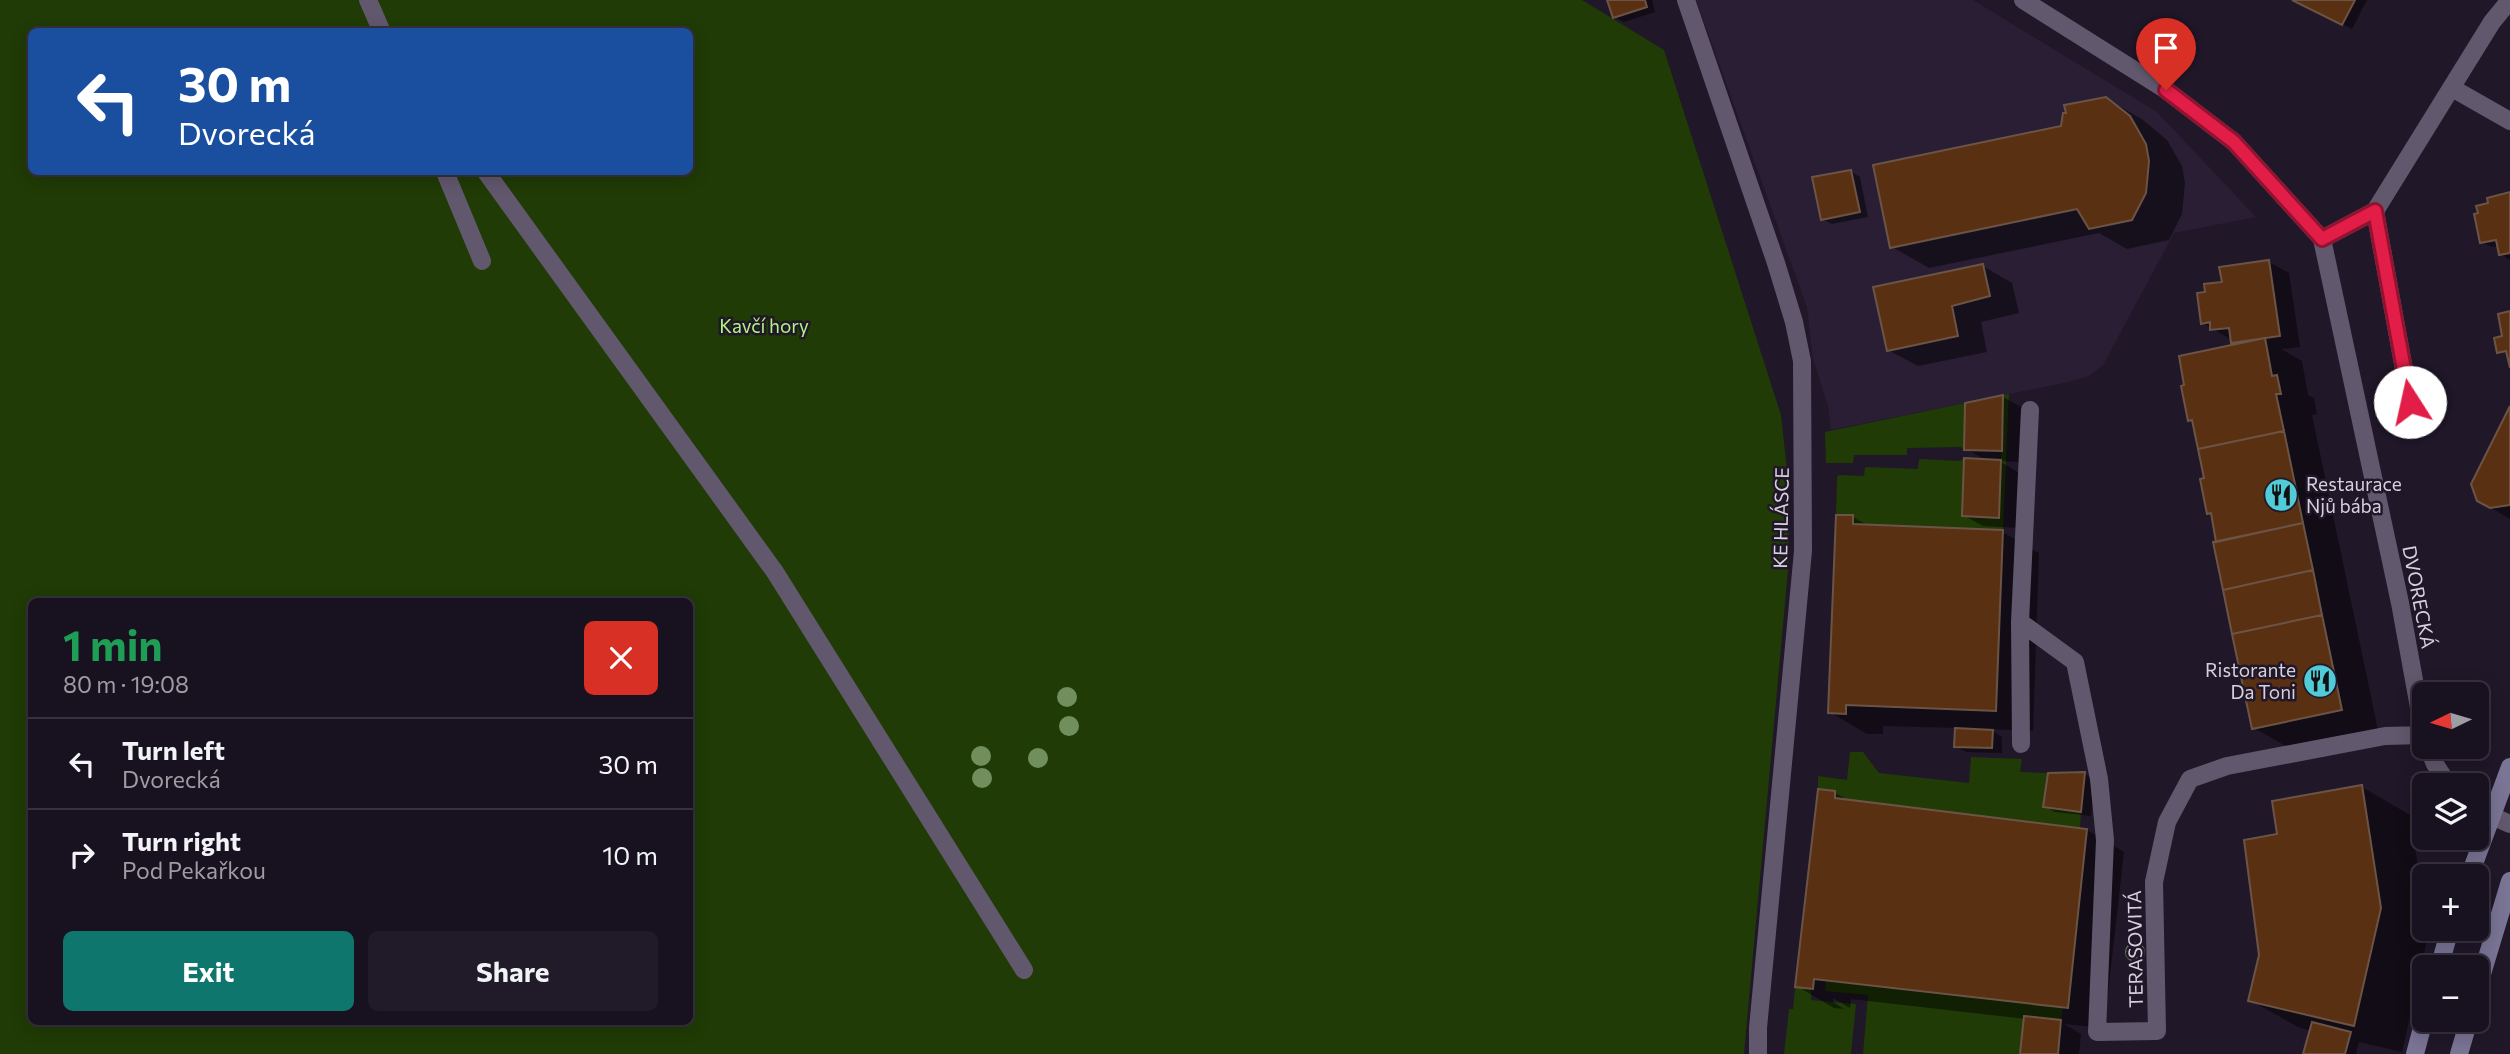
<!DOCTYPE html>
<meta charset="utf-8">
<style>
:root{--surface:#18111f;--page:#211a28;--text:#f1f3f6;--muted:#9f9da4;--line:#36313d;--accent:#0f766e}
body{margin:0;font-family:Commissioner,sans-serif;background:var(--page);color:var(--text);height:100vh;display:flex;flex-direction:column;font-size:26px;white-space:nowrap}
*{box-sizing:border-box;margin:0}
p{font-size:23px;color:var(--muted)}
.icon{flex:none;width:38px;height:38px;fill:none;stroke:currentColor;stroke-width:2;stroke-linecap:round;stroke-linejoin:round}
.map{position:relative;flex:1;overflow:hidden}
.details{position:absolute;left:28px;top:598px;width:665px;height:427px;display:flex;flex-direction:column;background:var(--surface);border-radius:10px;box-shadow:0 4px 18px #0003,0 0 0 2px var(--line)}
.details>*{flex:none}
.hud{position:absolute;left:28px;top:28px;width:665px;height:147px;border-radius:10px;box-shadow:0 4px 18px #0003,0 0 0 2px var(--line);background:#1a4fa0;color:#fff;overflow:hidden}
.needle{width:46px;rotate:265deg}
.buttons{position:absolute;left:2412px;top:682px;display:grid;gap:14px}
.buttons a{display:grid;place-items:center;width:77px;height:77px;border-radius:10px;background:var(--surface);box-shadow:0 4px 18px #0003,0 0 0 2px var(--line);font-size:35px}
.pin{position:absolute;display:grid;place-items:center;width:60px;height:60px;color:#fff;margin:-72px -30px;border-radius:50% 50% 50% 0;rotate:-45deg;box-shadow:0 0 7px #0007}
.pin .icon{rotate:45deg}
.me{position:absolute;width:77px;margin:-38px;rotate:350deg;stroke-linejoin:round;filter:drop-shadow(0 0 5px #0008)}
.turn{display:flex;align-items:center;gap:24px;height:147px;padding:0 35px;font-size:32px}
.turn .icon{width:91px;height:91px;stroke-width:2.5}
.turn b{display:block;font-size:49px;line-height:60px}
.round{display:grid;place-items:center;flex:none;width:74px;height:74px;border-radius:10px;background:var(--page)}
.overview{display:flex;align-items:center;justify-content:space-between;height:119px;padding:0 35px}
h1{font-size:42px;font-weight:700;line-height:52px;color:#1e9e55}
.cta{display:flex;gap:14px;margin-top:auto;padding:14px 35px}
.cta a{flex:1;height:80px;border-radius:10px;background:var(--accent);color:#fff;font-size:28px;font-weight:700;line-height:80px;text-align:center}
.cta a+a{background:var(--page);color:var(--text)}
ul{padding:0;list-style:none}
li{display:flex;align-items:center;gap:21px;height:91px;padding:0 35px;border-top:2px solid var(--line)}
li div{flex:1}
li b{display:block;font-size:26px}
li em{font-style:normal}
.map>svg:first-child{display:block}
</style>
<div class="map">
<svg width="2510" height="1054" viewBox="0 0 2510 1054">
<rect width="100%" height="100%" fill="#201729"/>
<!-- built -->
<path fill="#2a1e35" d="M1696 0H1973L2157 112 2256 217 2174 233 2103 365 2089 376 2064 383 1831 430 1828 406 1813 359 1807 307Z"/>
<!-- green -->
<path fill="#203b06" fill-rule="evenodd" d="M0 0H1582L1664 50 1781 415 1788 479 1789 559 1744 1054H0ZM32 32H690V172H32ZM32 602H690V1022H32Z
M2009 394 2003 530 1853 524V515H1836L1837 477 1839 475 1864 476 1865 467 1918 469 1919 459 1960 461 1964 458 1962 515 1999 518 2003 395Z
M1965 403 1964 450 1961 447 1907 448V455H1854L1853 463H1826L1825 432Z
M1850 752H1863L1879 773 1969 783 1971 757 2022 759 2020 772 2048 773 2044 807 2081 812 2080 828 1835 798V791L1818 789V776L1847 780Z
M1826 980 2063 1008 2061 1020 2024 1016 2020 1054H1863L1868 995 1825 991Z
M1795 987 1811 989V1000L1856 1004 1851 1054H1784L1789 1009H1793Z"/>
<!-- shadow -->
<path fill="#0007" d="M1609 0H1652L1655 12 1624 22 1614 17Z
M2294 0H2367L2352 29Z
M2106 98 2143 120 2167 140 2182 166 2185 183 2182 214 2169 240 2127 249 2099 233 1929 268 1892 247Z
M1850 171 1860 177 1868 217 1832 224 1822 219Z
M2510 194V260L2501 254 2499 246 2492 247 2482 242Z
M2269 262 2289 273 2300 347 2281 349 2302 361 2308 395 2314 398 2317 414 2312 415 2378 730 2291 749 2254 728 2213 516 2208 513 2206 479 2194 423 2190 420 2240 345 2203 323 2207 293Z
M1983 266 2012 283 2019 313 1981 322 1987 352 1918 366 1888 350Z
M2003 397 2023 408 2021 462 1999 461 2021 474 2019 528 1983 526 1963 515 1988 461 1966 449 1967 404Z
M2510 411V519L2483 503Z
M1853 517 1869 526 2002 532 2039 553 2033 731 1989 729 2002 737V753L1966 752 1956 746 1957 728 1883 726V734H1867L1830 712Z
M2085 774 2094 780 2091 816 2055 812 2045 806Z
M2362 787 2410 815 2424 905V929H2427L2428 936 2402 1052 2359 1042 2356 1054H2305L2311 1031 2298 1027 2250 1000 2261 955 2279 836Z
M1835 793 1852 802 2087 830 2124 852 2104 1028 2064 1024 2081 1034 2079 1054H2022L2026 1019 1851 999 1850 1008 1833 998V1002L1844 1009 1834 1008 1797 986Z"/>
<!-- building -->
<path fill="#5a3012" stroke="#6b5446" stroke-width="2" d="M1607 0H1645L1647 7 1613 18Z
M2292 0H2355L2342 25Z
M2106 97 2130 116 2146 144 2149 161 2146 193 2132 220 2089 229 2077 209 1890 248 1873 165 2061 126 2063 113H2066L2064 105Z
M1851 170 1860 212 1821 220 1812 177Z
M2510 192V253L2499 255 2496 240 2480 243 2474 214 2478 213 2476 206 2488 203 2487 198Z
M2269 260 2280 336 2231 343 2229 328 2210 330V322L2201 324 2197 293 2205 292 2204 284 2222 282 2219 267Z
M1983 264 1990 296 1952 306 1958 336 1887 351 1873 287Z
M2510 311V368L2506 351 2497 353 2494 338 2502 336 2498 314Z
M2265 338 2272 376 2277 375 2281 394H2276L2284 431 2198 449 2192 420 2188 421 2181 386 2184 385 2179 356Z
M2003 395 2002 451 1964 450 1965 403Z
M2510 406V505L2490 508 2477 501 2471 484Z
M2284 431 2303 523 2216 542 2211 513 2207 514 2200 479 2204 478 2198 449Z
M1964 458 2001 460 1999 518 1962 516Z
M1836 515H1853V524L2003 530 1996 711 1846 705V714L1828 713Z
M2303 523 2313 570 2223 590 2213 542Z
M2313 570 2322 615 2232 634 2223 590Z
M2322 615 2342 710 2252 729 2232 634Z
M1955 728 1993 730 1992 748 1954 747Z
M2085 772 2081 812 2043 807 2048 773Z
M2362 785 2381 908 2354 1026 2248 1001 2259 955 2244 840 2277 834 2272 801Z
M1818 789 1835 791V798L2087 829 2068 1008 1814 979 1813 989 1795 987Z
M2024 1016 2061 1020 2058 1054H2020Z
M2312 1022 2351 1032 2345 1054H2303Z"/>
<g fill="none" stroke-linecap="round" stroke-linejoin="round">
<!-- lane -->
<path stroke="#62586e" stroke-width="18" d="M368 0 382 32
M2452 88 2510 121
M445 172 482 261
M486 172 775 572 1024 970
M2375 211 2410 402"/>
<!-- street -->
<path stroke="#62586e" stroke-width="18" d="M1686 0 1776 263 1794 322 1802 361 1803 551 1758 1028V1054
M2023 0 2166 90 2234 142 2322 239 2400 603 2424 735
M2322 239 2375 211 2492 22 2510 0
M2020 622 2075 662 2099 779 2105 840 2097 1032 2157 1031 2154 882 2167 822 2190 779 2227 766 2385 736 2424 735
M2021 744 2020 622 2030 410
M2428 747 2435 764 2449 786
M2476 809 2510 824"/>
<!-- secondary -->
<path stroke="#7a7495" stroke-width="18" d="M2469 877 2510 767
M2439 968 2450 929
M2476 994 2510 881
M2415 1054 2424 1020
M2459 1054 2469 1020"/>
</g>
<!-- trees -->
<g fill="#708f5c">
<circle cx="1067" cy="697" r="10"/>
<circle cx="1069" cy="726" r="10"/>
<circle cx="981" cy="756" r="10"/>
<circle cx="1038" cy="758" r="10"/>
<circle cx="982" cy="778" r="10"/>
<circle cx="2135" cy="952" r="10"/>
</g>
<g fill="none" stroke-linecap="round" stroke-linejoin="round">
<!-- route casing -->
<g stroke="#92132f" stroke-width="18">
<path id="route" d="M2166 90 2234 142 2322 239 2375 211 2410 402"/>
</g>
<!-- route -->
<use href="#route" stroke="#e11d48" stroke-width="12"/>
</g>
<!-- icons -->
<defs>
<g id="restaurant-disc" transform="scale(1.75)"><circle r="9.5" fill="#52cbd8" stroke="#201729"/><path d="M-5-6h1v4h1v-4h1v4h1v-4h1v5L-1.5 .5V6h-2V.5L-5-1ZM5-6V6H3V1.5H1.5Q1.5-4 5-6Z" fill="#111"/></g>
</defs>
<g fill-rule="evenodd">
<use href="#restaurant-disc" x="2281" y="495"/>
<use href="#restaurant-disc" x="2320" y="681"/>
</g>
<g text-anchor="middle" stroke-width="5" stroke-linejoin="round" paint-order="stroke">
<!-- park labels -->
<g font-size="19" fill="#b2f285" stroke="#201729">
<text x="764" y="333">Kavčí hory</text>
</g>
<!-- poi labels -->
<g font-size="19" fill="#d7d1de" stroke="#201729" text-anchor="start">
<text x="2306" y="491">Restaurace<tspan x="2306" dy="22">Njů bába</tspan></text>
<text x="2296" y="677" text-anchor="end">Ristorante<tspan x="2296" dy="22">Da Toni</tspan></text>
</g>
<!-- street labels -->
<g font-size="19" fill="#d7d1de" stroke="#201729">
<text transform="translate(1781 518) rotate(-89)" y="7">KE HLÁSCE</text>
<text transform="translate(2419 597) rotate(79)" y="7">DVORECKÁ</text>
<text transform="translate(2135 949) rotate(-91)" y="7">TERASOVITÁ</text>
</g>
</g>
</svg>
<div class="buttons">
<a><svg class="needle" viewBox="-14 -14 28 28"><path d="M0-13l5 13h-10z" fill="#e53935"/><path d="M0 13l5-13h-10z" fill="#9f9da4"/></svg></a>
<a><svg class="icon" aria-label="layers" viewBox="0 0 24 24"><path d="M12 4l9 5-9 5-9-5zM3 14l9 5 9-5"/></svg></a>
<a>+</a>
<a>−</a>
</div>
<div class="pin" style="left:2166px;top:90px;background:#d93025"><svg class="icon" aria-label="arrive" viewBox="0 0 24 24"><path d="M6 21V4h12l-3 4 3 4H6"/></svg></div>
<svg class="me" style="left:2410px;top:402px" viewBox="-20 -20 40 40"><circle r="19" fill="#fff"/><path d="M0-13L10 11 0 6-10 11z" fill="#e11d48"/></svg>
<div class="hud">
<div class="turn"><svg class="icon" aria-label="left" viewBox="0 0 24 24"><path d="M17 20v-9H6M10 6l-5 5 5 5"/></svg><div><b>30 m</b>Dvorecká</div></div>
</div>
<section class="details">
<div class="overview"><div><h1>1 min</h1><p>80 m · 19:08</p></div><a class="round" style="background:#d93025;color:#fff"><svg class="icon" aria-label="close" viewBox="0 0 24 24"><path d="M6 6l12 12M18 6L6 18"/></svg></a></div>
<ul>
<li><svg class="icon" aria-label="left" viewBox="0 0 24 24"><path d="M17 20v-9H6M10 6l-5 5 5 5"/></svg><div><b>Turn left</b><p>Dvorecká</p></div><em>30 m</em></li>
<li><svg class="icon" aria-label="right" viewBox="0 0 24 24"><path d="M7 20v-9h11M14 6l5 5-5 5"/></svg><div><b>Turn right</b><p>Pod Pekařkou</p></div><em>10 m</em></li>
</ul>
<div class="cta"><a>Exit</a><a>Share</a></div>
</section>
</div>
